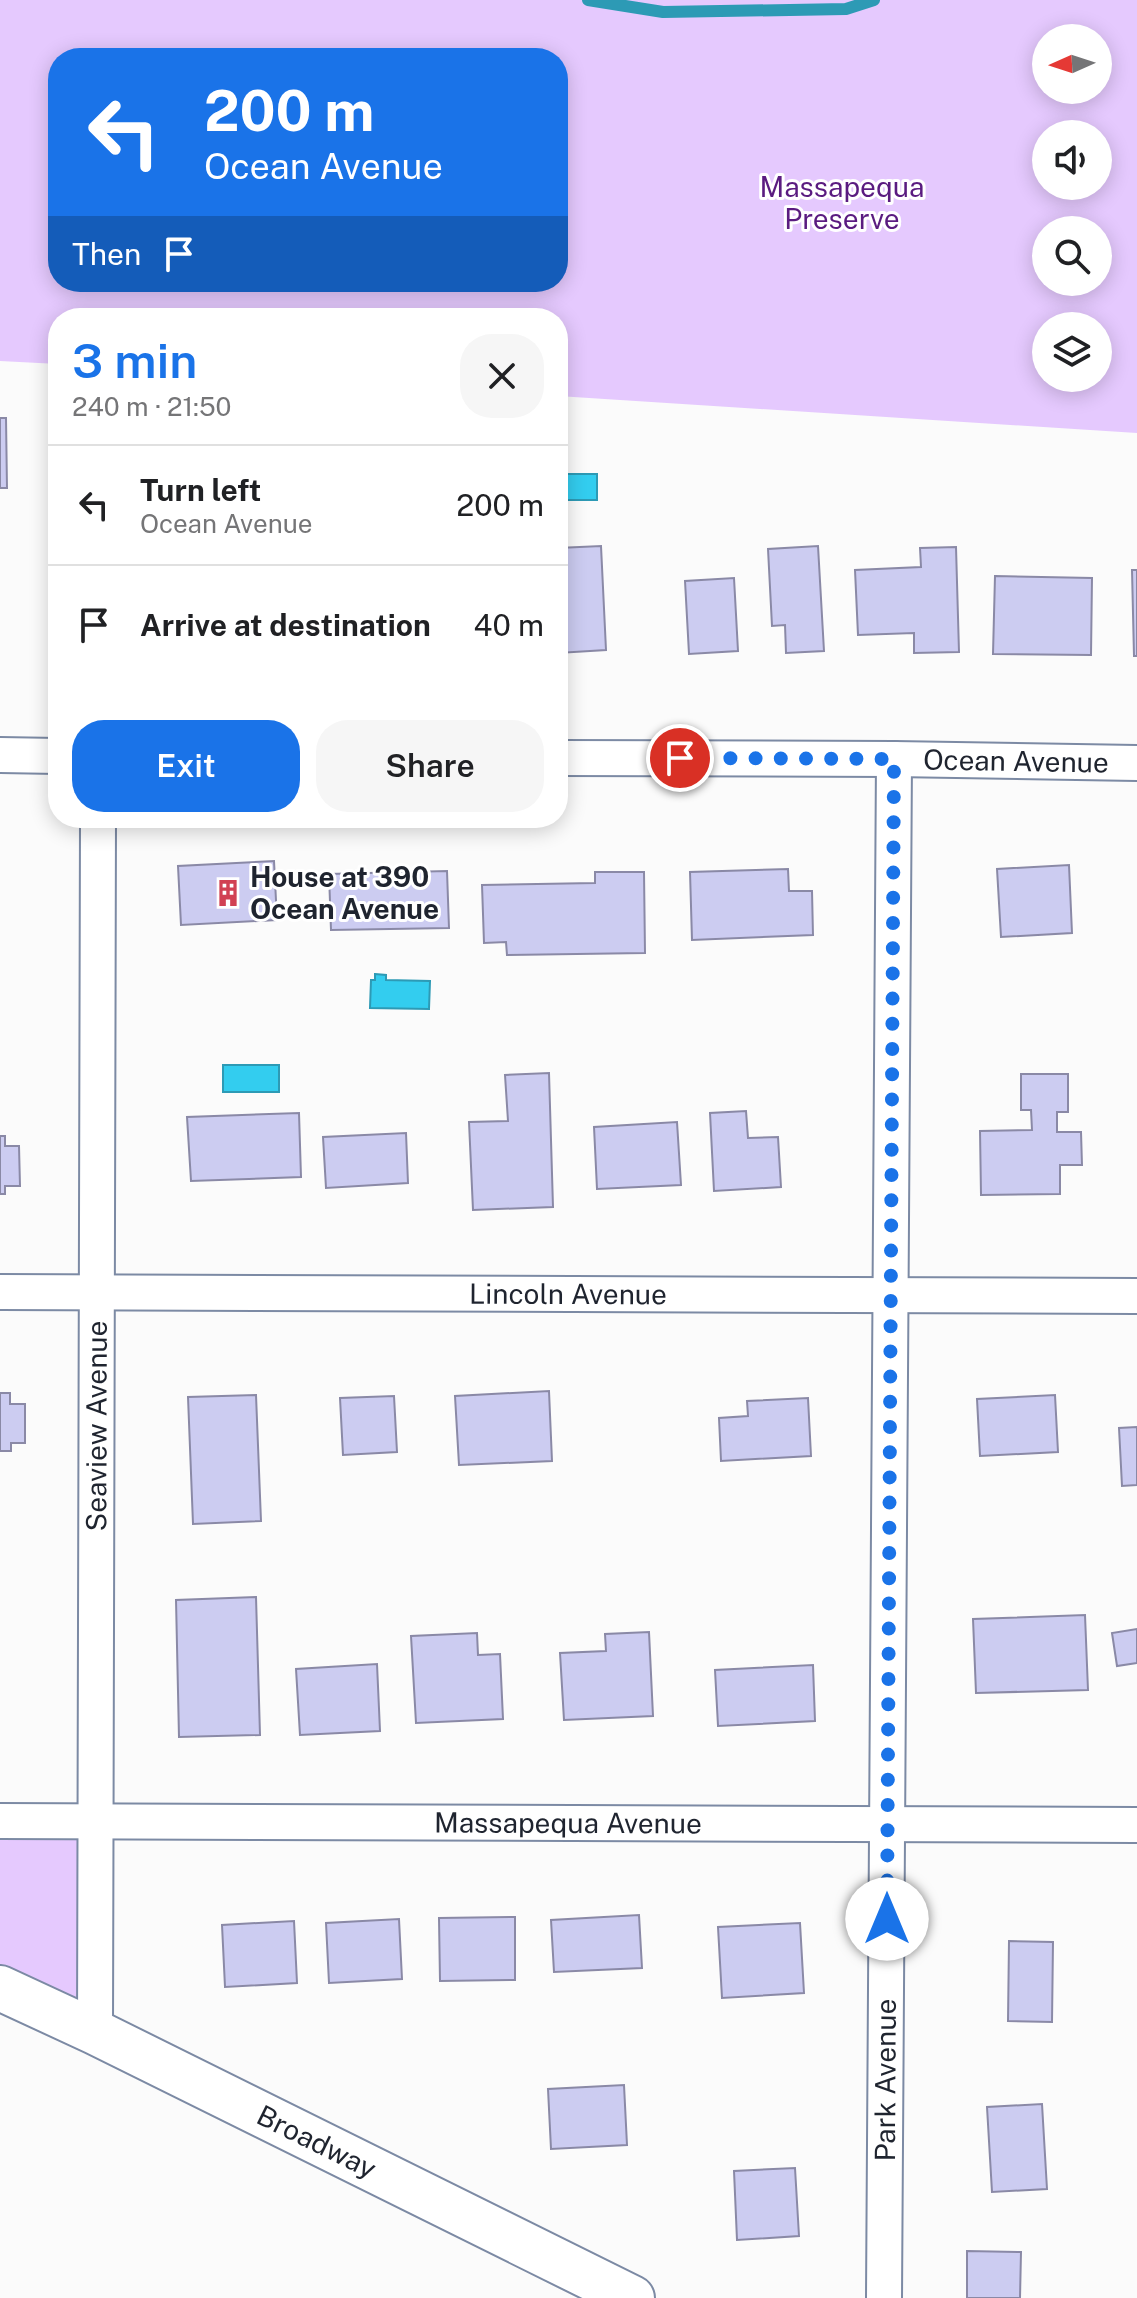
<!DOCTYPE html>
<meta charset="utf-8">
<style>
:root{--surface:#fff;--page:#f6f6f6;--text:#202124;--muted:#757577;--line:#e0e0e0;--accent:#1a73e8}
body{margin:0;font-family:"Public Sans",sans-serif;background:var(--page);color:var(--text);height:100vh;display:flex;flex-direction:column;font-size:30px;white-space:nowrap}
*{box-sizing:border-box;margin:0}
p{font-size:26px;color:var(--muted)}
.icon{flex:none;width:44px;height:44px;fill:none;stroke:currentColor;stroke-width:2;stroke-linecap:round;stroke-linejoin:round}
.map{position:relative;flex:1;overflow:hidden}
.drawer{position:absolute;left:48px;top:308px;width:520px;height:520px;display:flex;flex-direction:column;background:var(--surface);border-radius:32px;box-shadow:0 4px 20px #0003}
.drawer>*{flex:none}
.top-card{position:absolute;left:48px;top:48px;width:520px;height:244px;border-radius:32px;box-shadow:0 4px 20px #0003;background:#1a73e8;color:#fff;overflow:hidden}
.needle{width:52px;rotate:267deg}
.fabs{position:absolute;left:1032px;top:24px;display:grid;gap:16px}
.fabs a{display:grid;place-items:center;width:80px;height:80px;border-radius:50%;background:var(--surface);box-shadow:0 4px 20px #0003;font-size:40px}
.pin{position:absolute;display:grid;place-items:center;width:68px;height:68px;color:#fff;margin:-34px;border:4px solid #fff;border-radius:50%;box-shadow:0 2px 8px #0007}
.me{position:absolute;width:88px;margin:-44px;rotate:0deg;stroke-linejoin:round;filter:drop-shadow(0 0 6px #0008)}
.turn{display:flex;align-items:center;gap:28px;height:168px;padding:0 24px;font-size:36px}
.turn .icon{width:104px;height:104px;stroke-width:2.5}
.turn b{display:block;font-size:56px;line-height:68px}
.then{display:flex;align-items:center;height:76px;padding:0 24px;background:#0003;gap:16px;font-size:30px}
.round{display:grid;place-items:center;flex:none;width:84px;height:84px;border-radius:32px;background:var(--page)}
.headline{display:flex;align-items:center;justify-content:space-between;height:136px;padding:0 24px}
h1{font-size:48px;font-weight:600;line-height:60px;color:var(--accent)}
.cta{display:flex;gap:16px;margin-top:auto;padding:16px 24px}
.cta a{flex:1;height:92px;border-radius:32px;background:var(--accent);color:#fff;font-size:32px;font-weight:600;line-height:92px;text-align:center}
.cta a+a{background:var(--page);color:var(--text)}
ul{padding:0;list-style:none}
li{display:flex;align-items:center;gap:24px;height:120px;padding:0 24px;border-top:2px solid var(--line)}
li div{flex:1}
li b{display:block;font-size:30px}
li em{font-style:normal}
.map>svg:first-child{display:block}
</style>
<div class="map">
<svg width="1137" height="2298" viewBox="0 0 1137 2298">
<rect width="100%" height="100%" fill="#fbfbfb"/>
<!-- green -->
<path fill="#e5c9fe" fill-rule="evenodd" d="M0 0H1137V433L558 396V318H58V364L0 361ZM1046 38H1098V90H1046ZM58 58H558V282H58ZM1046 134H1098V186H1046ZM1046 230H1098V282H1046ZM1046 326H1098V378H1046Z
M0 1829H87L90 2020 0 1980Z"/>
<!-- water -->
<path fill="#33cdef" stroke="#2d9ab5" stroke-width="2" d="M558 474H597V500H558Z
M375 974 386 975V980L430 981 429 1009 370 1008 371 980H375Z
M223 1065H279V1092H223Z"/>
<g fill="none" stroke-linecap="round" stroke-linejoin="round">
<!-- stream -->
<path stroke="#2d9ab5" stroke-width="12" d="M588 0 663 12 846 9 874 0"/>
</g>
<!-- building -->
<path fill="#ccccf1" stroke="#8a89a6" stroke-width="2" d="M0 418H6L7 488H0Z
M601 546 606 650 558 653V548Z
M818 546 824 651 786 653 785 625 772 626 768 549Z
M956 547 959 652 914 653V633L858 635 855 570 921 567 920 548Z
M1132 570H1137V656H1134Z
M995 576 1092 578 1091 655 993 654Z
M734 578 738 651 689 654 685 581Z
M274 861 277 920 181 925 178 866Z
M1069 865 1072 933 1001 937 997 869Z
M788 869 789 891H812L813 935 692 940 690 872Z
M447 871 449 928 331 930 329 874Z
M595 872H644L645 953 507 955 506 942 484 943 482 885 595 883Z
M549 1073 553 1207 473 1210 469 1122 508 1121 505 1075Z
M1021 1074H1068V1112H1057V1132H1081L1082 1165H1060V1194L981 1195 980 1131 1032 1130 1031 1110H1021Z
M746 1111 748 1138 778 1137 781 1187 714 1191 710 1113Z
M299 1113 301 1177 191 1181 187 1117Z
M677 1122 681 1185 597 1189 594 1127Z
M406 1133 408 1183 326 1188 323 1137Z
M0 1136H5V1146H19L20 1186H5V1194H0Z
M549 1391 552 1461 459 1465 455 1396Z
M0 1393H10V1404H25V1443H11V1451H0Z
M256 1395 261 1521 193 1524 188 1397Z
M1055 1395 1058 1452 980 1456 977 1399Z
M394 1396 397 1452 343 1455 340 1398Z
M808 1398 811 1456 721 1461 719 1418 748 1416 747 1401Z
M1137 1427V1485L1122 1486 1119 1428Z
M256 1597 260 1735 179 1737 176 1600Z
M1085 1615 1088 1690 976 1693 973 1619Z
M1137 1629V1663L1117 1666 1112 1633Z
M649 1632 653 1716 564 1720 560 1653 606 1651 605 1634Z
M477 1633 478 1655 500 1654 503 1719 416 1723 411 1636Z
M377 1664 380 1731 300 1735 296 1669Z
M813 1665 815 1721 718 1726 715 1670Z
M639 1915 642 1968 554 1972 551 1920Z
M515 1917V1980L440 1981 439 1918Z
M399 1919 402 1979 329 1983 326 1923Z
M294 1921 297 1983 225 1987 222 1925Z
M800 1923 804 1993 722 1998 718 1927Z
M1009 1941 1053 1942 1052 2022 1008 2021Z
M624 2085 627 2145 551 2149 548 2089Z
M1042 2104 1047 2189 992 2192 987 2107Z
M795 2168 799 2236 737 2240 734 2171Z
M967 2251 1021 2252 1020 2298H967Z"/>
<g fill="none" stroke-linecap="round" stroke-linejoin="round">
<!-- street casing -->
<g stroke="#7c8aa4" stroke-width="38">
<g id="street">
<path d="M0 755 58 756"/>
<path id="s1" d="M558 758 894 759 1137 763"/>
<path id="s2" d="M0 1292 1137 1296"/>
<path id="s3" d="M0 1821 1137 1825"/>
<path id="s4" d="M95 2032 98 818"/>
<path id="s5" d="M884 2298 894 759"/>
</g>
</g>
<!-- secondary casing -->
<g stroke="#7c8aa4" stroke-width="48">
<g id="secondary">
<path id="s6" d="M0 1988 95 2032 632 2298"/>
</g>
</g>
<!-- street -->
<use href="#street" stroke="#fff" stroke-width="34"/>
<!-- secondary -->
<use href="#secondary" stroke="#fff" stroke-width="44"/>
</g>
<g fill="none" stroke-linecap="round" stroke-linejoin="round">
<!-- route -->
<path stroke="#1a73e8" stroke-width="14" stroke-dasharray="0 25.2" d="M680 758 894 759 887 1919"/>
</g>
<!-- icons -->
<defs>
<g id="building-bare" transform="scale(2.16)"><path d="M-4-6H4V6H1V3H-1V6H-4ZM-2.5-4.3h1.7v1.8h-1.7ZM.8-4.3h1.7v1.8H.8ZM-2.5-1h1.7V.8h-1.7ZM.8-1h1.7V.8H.8Z" fill="#d14153" stroke="#fff" stroke-width="2.5" paint-order="stroke"/></g>
</defs>
<g fill-rule="evenodd">
<use href="#building-bare" x="228" y="893"/>
</g>
<g text-anchor="middle" stroke-width="6" stroke-linejoin="round" paint-order="stroke">
<!-- park labels -->
<g font-size="28" fill="#5a1b80" stroke="#fff">
<text x="842" y="197">Massapequa<tspan x="842" dy="32">Preserve</tspan></text>
</g>
<!-- street labels -->
<g font-size="28" fill="#1f242f" stroke="#fff">
<text dy="10" stroke="none"><textPath href="#s1" startOffset="458">Ocean Avenue</textPath></text>
<text dy="10" stroke="none"><textPath href="#s2" startOffset="568">Lincoln Avenue</textPath></text>
<text dy="10" stroke="none"><textPath href="#s4" startOffset="606">Seaview Avenue</textPath></text>
<text dy="10" stroke="none"><textPath href="#s3" startOffset="568">Massapequa Avenue</textPath></text>
<text dy="10" stroke="none"><textPath href="#s5" startOffset="218">Park Avenue</textPath></text>
<text dy="10" stroke="none"><textPath href="#s6" startOffset="352">Broadway</textPath></text>
</g>
<!-- poi labels -->
<g font-size="28" font-weight="bold" fill="#1f242f" stroke="#fff" text-anchor="start">
<text x="250" y="887">House at 390<tspan x="250" dy="32">Ocean Avenue</tspan></text>
</g>
</g>
</svg>
<div class="fabs">
<a><svg class="needle" viewBox="-14 -14 28 28"><path d="M0-13l5 13h-10z" fill="#e53935"/><path d="M0 13l5-13h-10z" fill="#757577"/></svg></a>
<a><svg class="icon" aria-label="sound" viewBox="0 0 24 24"><path d="M4 9h4l5-4v14l-5-4H4zM17 9q2 3 0 6"/></svg></a>
<a><svg class="icon" aria-label="search" viewBox="0 0 24 24"><circle cx="10" cy="10" r="6"/><path d="M15 15l6 6"/></svg></a>
<a><svg class="icon" aria-label="layers" viewBox="0 0 24 24"><path d="M12 4l9 5-9 5-9-5zM3 14l9 5 9-5"/></svg></a>
</div>
<div class="pin" style="left:680px;top:758px;background:#d93025"><svg class="icon" aria-label="arrive" viewBox="0 0 24 24"><path d="M6 21V4h12l-3 4 3 4H6"/></svg></div>
<svg class="me" style="left:887px;top:1919px" viewBox="-20 -20 40 40"><circle r="19" fill="#fff"/><path d="M0-13L10 11 0 6-10 11z" fill="#1a73e8"/></svg>
<div class="top-card">
<div class="turn"><svg class="icon" aria-label="left" viewBox="0 0 24 24"><path d="M17 20v-9H6M10 6l-5 5 5 5"/></svg><div><b>200 m</b>Ocean Avenue</div></div>
<div class="then">Then<svg class="icon" aria-label="arrive" viewBox="0 0 24 24"><path d="M6 21V4h12l-3 4 3 4H6"/></svg></div>
</div>
<section class="drawer">
<div class="headline"><div><h1>3 min</h1><p>240 m · 21:50</p></div><a class="round"><svg class="icon" aria-label="close" viewBox="0 0 24 24"><path d="M6 6l12 12M18 6L6 18"/></svg></a></div>
<ul>
<li><svg class="icon" aria-label="left" viewBox="0 0 24 24"><path d="M17 20v-9H6M10 6l-5 5 5 5"/></svg><div><b>Turn left</b><p>Ocean Avenue</p></div><em>200 m</em></li>
<li><svg class="icon" aria-label="arrive" viewBox="0 0 24 24"><path d="M6 21V4h12l-3 4 3 4H6"/></svg><div><b>Arrive at destination</b></div><em>40 m</em></li>
</ul>
<div class="cta"><a>Exit</a><a>Share</a></div>
</section>
</div>
